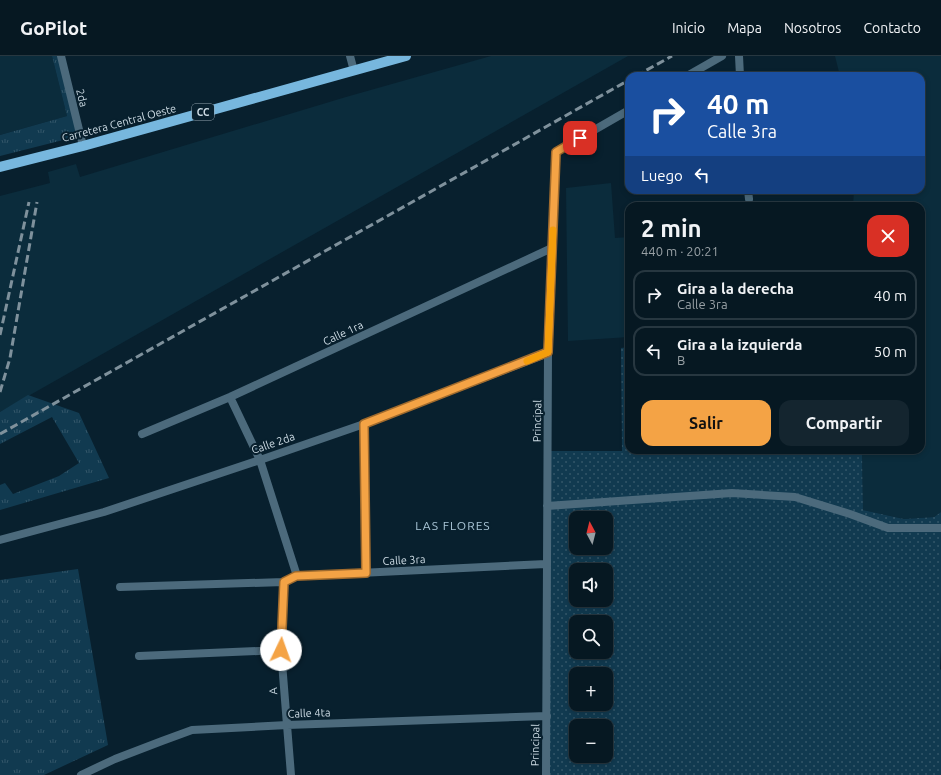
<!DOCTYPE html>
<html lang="es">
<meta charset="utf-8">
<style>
:root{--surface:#061822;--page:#14252f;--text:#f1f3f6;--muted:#98a0a5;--line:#273740;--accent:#f4a345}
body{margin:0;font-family:Ubuntu,sans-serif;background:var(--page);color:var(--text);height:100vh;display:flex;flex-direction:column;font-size:15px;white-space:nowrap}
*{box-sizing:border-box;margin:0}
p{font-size:13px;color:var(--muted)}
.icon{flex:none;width:22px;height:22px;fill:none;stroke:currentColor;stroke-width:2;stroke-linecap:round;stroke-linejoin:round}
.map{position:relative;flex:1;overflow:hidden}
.panel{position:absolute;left:625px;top:146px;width:300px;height:252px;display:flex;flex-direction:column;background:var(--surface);border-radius:12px;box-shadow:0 2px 6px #0003,0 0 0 1px var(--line)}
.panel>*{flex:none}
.banner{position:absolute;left:625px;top:16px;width:300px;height:122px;border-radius:12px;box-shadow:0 2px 6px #0003,0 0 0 1px var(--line);background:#1a4fa0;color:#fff;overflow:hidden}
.needle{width:26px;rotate:353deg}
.controls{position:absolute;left:569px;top:455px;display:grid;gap:8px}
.controls a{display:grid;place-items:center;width:44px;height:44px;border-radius:8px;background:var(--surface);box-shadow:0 2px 6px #0003,0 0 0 1px var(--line);font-size:20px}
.pin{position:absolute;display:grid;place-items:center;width:34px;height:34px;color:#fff;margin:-17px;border-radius:8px;box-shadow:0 2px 6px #0006}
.me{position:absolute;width:44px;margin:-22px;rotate:3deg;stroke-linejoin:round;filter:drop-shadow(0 0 3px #0008)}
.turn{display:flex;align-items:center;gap:14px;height:84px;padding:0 16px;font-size:18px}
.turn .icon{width:52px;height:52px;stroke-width:2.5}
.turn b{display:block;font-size:28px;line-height:34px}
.then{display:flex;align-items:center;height:38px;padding:0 16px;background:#0003;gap:8px;font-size:15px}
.round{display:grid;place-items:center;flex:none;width:42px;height:42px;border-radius:12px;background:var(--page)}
.summary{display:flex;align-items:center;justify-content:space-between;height:68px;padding:0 16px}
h1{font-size:24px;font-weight:700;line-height:30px}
.primary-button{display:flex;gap:8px;margin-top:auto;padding:8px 16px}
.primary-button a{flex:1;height:46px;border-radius:12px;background:var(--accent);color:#111;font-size:16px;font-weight:700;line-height:46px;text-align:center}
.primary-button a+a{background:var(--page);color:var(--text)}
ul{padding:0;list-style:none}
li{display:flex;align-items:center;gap:12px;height:50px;margin:0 8px 6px;padding:0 8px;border:2px solid var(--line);border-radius:12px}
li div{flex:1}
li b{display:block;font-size:15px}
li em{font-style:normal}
header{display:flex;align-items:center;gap:24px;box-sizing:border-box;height:56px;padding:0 20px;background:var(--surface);border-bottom:1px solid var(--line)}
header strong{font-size:19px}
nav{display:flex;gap:22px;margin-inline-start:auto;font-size:14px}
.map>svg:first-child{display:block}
</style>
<header>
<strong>GoPilot</strong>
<nav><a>Inicio</a><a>Mapa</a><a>Nosotros</a><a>Contacto</a></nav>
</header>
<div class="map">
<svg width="941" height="719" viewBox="0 0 941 719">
<defs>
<pattern id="grass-tufts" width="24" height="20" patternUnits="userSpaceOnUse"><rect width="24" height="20" fill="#113a50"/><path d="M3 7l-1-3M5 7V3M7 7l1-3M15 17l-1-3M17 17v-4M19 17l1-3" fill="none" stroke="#335669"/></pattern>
<pattern id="garden-dots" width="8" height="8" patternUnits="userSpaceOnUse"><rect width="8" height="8" fill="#113a50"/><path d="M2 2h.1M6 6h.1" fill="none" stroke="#335669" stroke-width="1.8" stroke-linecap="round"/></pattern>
</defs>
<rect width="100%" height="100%" fill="#08202e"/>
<!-- built -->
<path fill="#0b2c3c" d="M0 0H52L67 60 0 79Z
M491 0H628L0 356V140L50 127 48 116 76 108 80 121 346 41Z
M835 0H941V456L934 461 904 463 863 454 862 394H921V150H853L854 134H921V20H840Z
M611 127 615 182 629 181V281L568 285 566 132Z"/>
<!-- grass -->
<path fill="url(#grass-tufts)" d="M52 0H63L83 79 0 100V79L67 60Z
M28 339 79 357 109 422 0 454V429L5 427 13 438 59 420 79 407 52 361 0 388V356Z
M78 513 108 689 44 719H0V524Z"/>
<!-- garden -->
<path fill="url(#garden-dots)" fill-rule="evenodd" d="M629 291V394H862L863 454 904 463 934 461 941 456V591L940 613 941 614V719H548L549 395H622L621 292ZM576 462H606V492H576ZM576 514H606V544H576ZM576 566H606V596H576ZM576 618H606V648H576ZM576 670H606V700H576Z"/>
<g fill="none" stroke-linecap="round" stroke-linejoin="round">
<!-- street -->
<path stroke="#4c6a7c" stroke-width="8" d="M61 0 83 90
M350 0 354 15
M739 0 740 20
M687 20 722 0
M748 134 749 143
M230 341 260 404 297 520
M364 368 366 517
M142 378 230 341 552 192
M547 450 732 437 795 441 850 458 888 472H941
M0 484 104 456 260 404 364 368 548 297
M284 526 281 594 291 719
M120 531 284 526 297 520 546 508
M139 600 281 594
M81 719 115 703 162 685 192 674 287 669 547 660
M546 719 548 297 556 96 629 54"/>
<!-- primary -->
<path stroke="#77b7de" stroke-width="10" d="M0 111 83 90 406 0"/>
<!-- rail -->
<path stroke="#7f919c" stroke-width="3" stroke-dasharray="8 4" stroke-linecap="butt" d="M636 20 672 0
M0 279 29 146
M0 336 10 302 37 146
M0 378 629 24"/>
</g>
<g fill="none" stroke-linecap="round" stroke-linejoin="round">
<!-- route casing -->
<g stroke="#9f6a2d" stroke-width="10">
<path id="route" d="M281 594 284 526 296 520 366 517 364 368 548 296 556 96 580 82"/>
</g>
<!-- route -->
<use href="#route" stroke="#f4a345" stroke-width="7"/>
<!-- slow -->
<path stroke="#f59e0b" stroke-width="7" d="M527 305 548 296 553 174"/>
</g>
<g text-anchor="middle" stroke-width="4" stroke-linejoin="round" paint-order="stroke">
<!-- shield labels -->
<rect fill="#08202e" stroke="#93a4af" stroke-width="1" x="192" y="48" width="22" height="16" rx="3"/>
<g font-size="10" font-weight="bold" fill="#cfdde6">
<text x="203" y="60">CC</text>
</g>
<!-- street labels -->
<g font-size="11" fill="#cfdde6" stroke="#08202e">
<text transform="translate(82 42) rotate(76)" y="4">2da</text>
<text transform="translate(119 67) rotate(-15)" y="4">Carretera Central Oeste</text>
<text transform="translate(343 277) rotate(-25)" y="4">Calle 1ra</text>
<text transform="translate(537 365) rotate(-89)" y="4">Principal</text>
<text transform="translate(273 387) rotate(-19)" y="4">Calle 2da</text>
<text transform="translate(404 504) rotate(-3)" y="4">Calle 3ra</text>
<text transform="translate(273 635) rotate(-94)" y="4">A</text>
<text transform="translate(309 657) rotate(-2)" y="4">Calle 4ta</text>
<text transform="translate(535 689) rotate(-89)" y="4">Principal</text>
</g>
<!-- neighbourhood labels -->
<g font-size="12" letter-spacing="1" fill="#abc7d8" stroke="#08202e">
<text x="453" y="474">LAS FLORES</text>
</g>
</g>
</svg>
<div class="controls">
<a><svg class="needle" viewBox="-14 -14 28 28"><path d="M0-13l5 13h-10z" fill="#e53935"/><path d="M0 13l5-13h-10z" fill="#98a0a5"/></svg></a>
<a><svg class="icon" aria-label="sound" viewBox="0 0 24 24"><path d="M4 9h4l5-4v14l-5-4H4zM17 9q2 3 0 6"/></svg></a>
<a><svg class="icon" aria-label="search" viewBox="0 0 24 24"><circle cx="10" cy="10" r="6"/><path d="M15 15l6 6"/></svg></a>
<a>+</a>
<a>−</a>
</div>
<div class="pin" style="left:580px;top:82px;background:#d93025"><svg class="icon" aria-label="arrive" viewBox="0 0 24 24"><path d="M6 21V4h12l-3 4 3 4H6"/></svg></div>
<svg class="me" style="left:281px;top:594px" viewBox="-20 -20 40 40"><circle r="19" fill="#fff"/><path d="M0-13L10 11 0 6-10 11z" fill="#f4a345"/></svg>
<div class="banner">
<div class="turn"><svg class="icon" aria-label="right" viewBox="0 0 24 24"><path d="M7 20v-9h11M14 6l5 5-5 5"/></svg><div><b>40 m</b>Calle 3ra</div></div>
<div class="then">Luego<svg class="icon" aria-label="left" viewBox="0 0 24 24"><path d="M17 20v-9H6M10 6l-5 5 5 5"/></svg></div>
</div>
<section class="panel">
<div class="summary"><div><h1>2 min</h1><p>440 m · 20:21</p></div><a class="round" style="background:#d93025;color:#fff"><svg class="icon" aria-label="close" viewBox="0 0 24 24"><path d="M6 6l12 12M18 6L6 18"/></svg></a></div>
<ul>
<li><svg class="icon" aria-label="right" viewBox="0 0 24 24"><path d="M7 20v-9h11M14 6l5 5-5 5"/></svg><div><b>Gira a la derecha</b><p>Calle 3ra</p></div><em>40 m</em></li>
<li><svg class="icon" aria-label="left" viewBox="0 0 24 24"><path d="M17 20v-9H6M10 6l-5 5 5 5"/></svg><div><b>Gira a la izquierda</b><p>B</p></div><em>50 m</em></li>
</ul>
<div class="primary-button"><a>Salir</a><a>Compartir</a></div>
</section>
</div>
